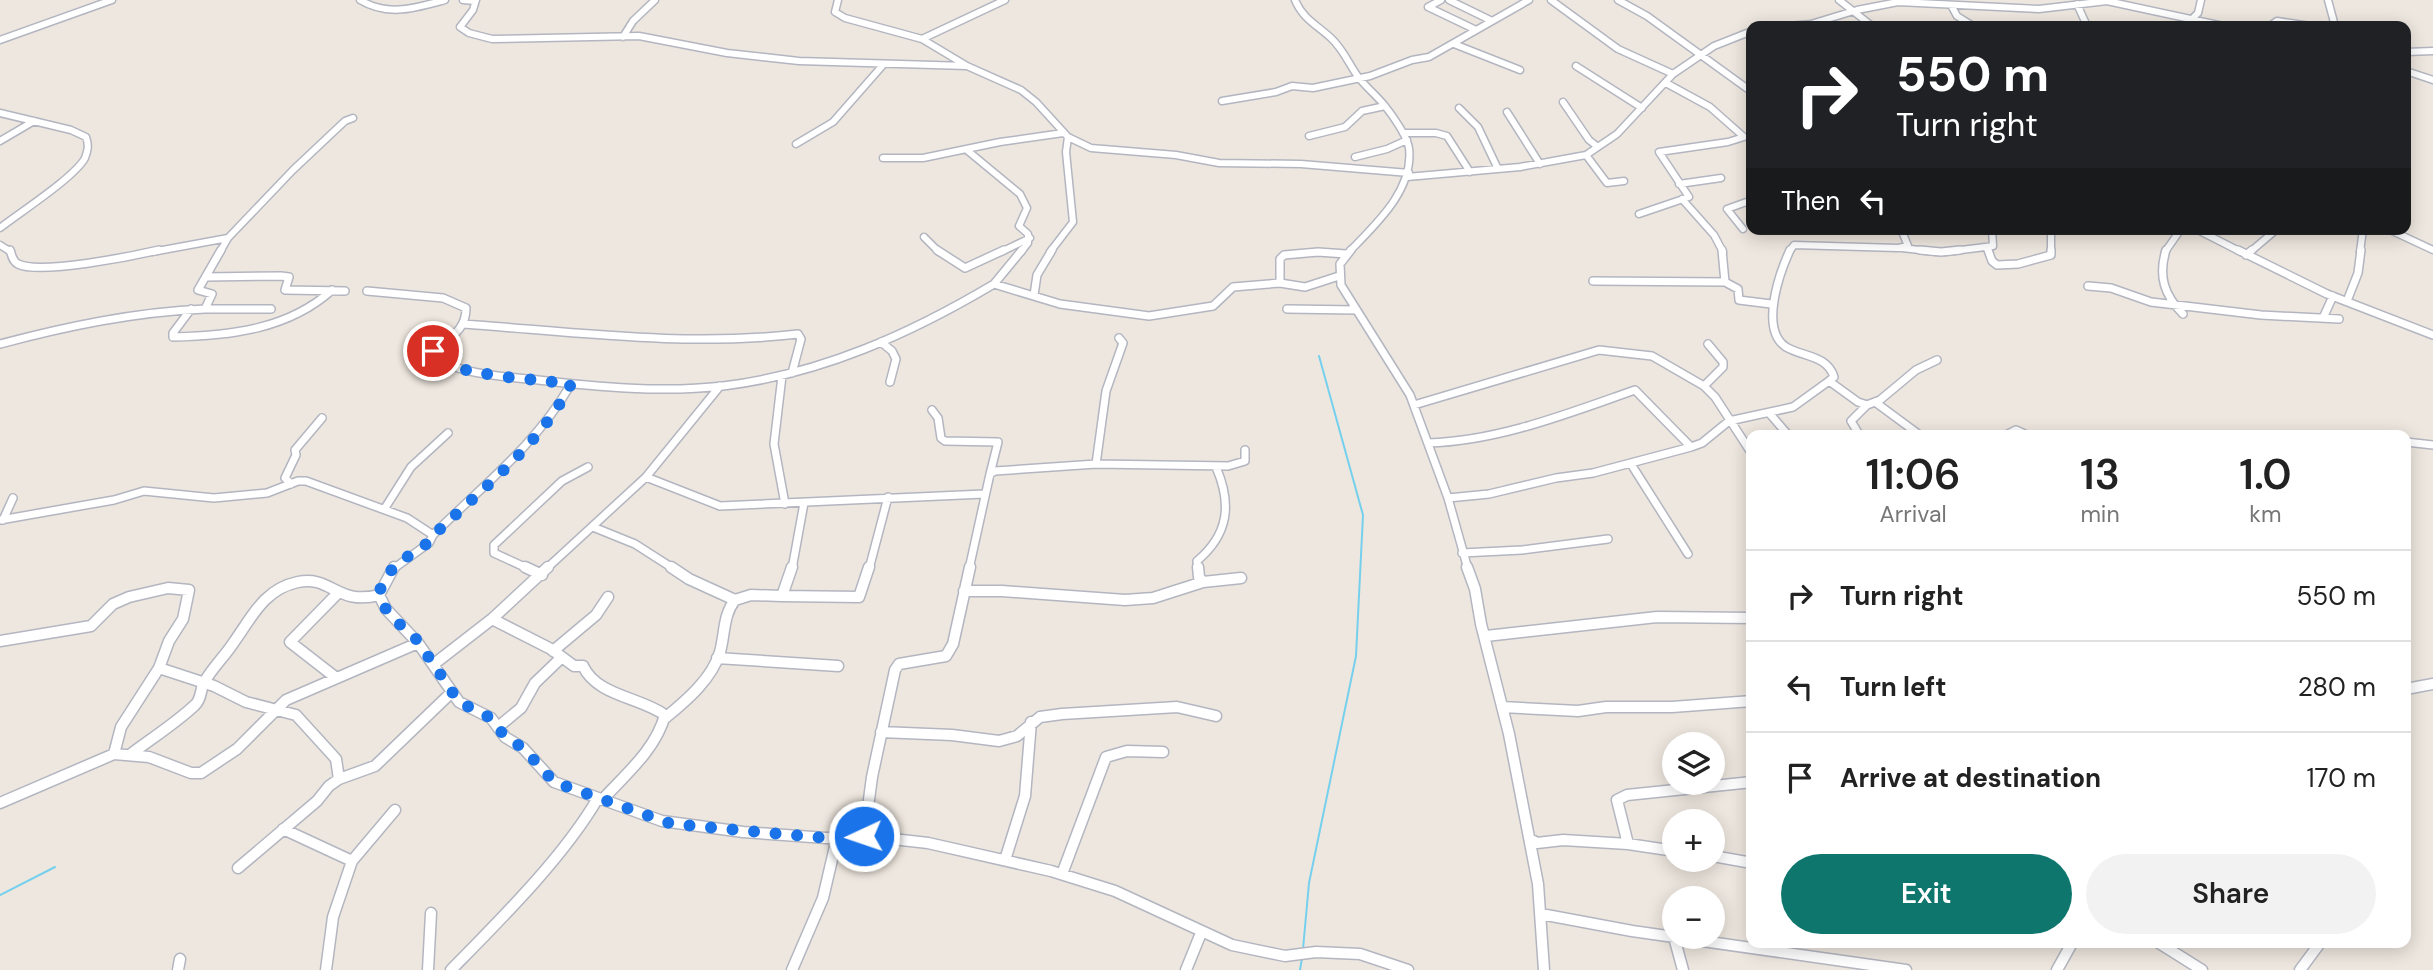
<!DOCTYPE html>
<meta charset="utf-8">
<style>
:root{--surface:#fff;--page:#f2f2f2;--text:#222;--muted:#767676;--line:#e0e0e0;--accent:#0f766e}
body{margin:0;font-family:"DM Sans",sans-serif;background:var(--page);color:var(--text);height:100vh;display:flex;flex-direction:column;font-size:26px;white-space:nowrap}
*{box-sizing:border-box;margin:0}
p{font-size:23px;color:var(--muted)}
.icon{flex:none;width:38px;height:38px;fill:none;stroke:currentColor;stroke-width:2;stroke-linecap:round;stroke-linejoin:round}
.map{position:relative;flex:1;overflow:hidden}
.drawer{position:absolute;left:1746px;top:430px;width:665px;height:518px;display:flex;flex-direction:column;background:var(--surface);border-radius:14px;box-shadow:0 4px 18px #0003}
.drawer>*{flex:none}
.guide{position:absolute;left:1746px;top:21px;width:665px;height:214px;border-radius:14px;box-shadow:0 4px 18px #0003;background:#202124;color:#fff;overflow:hidden}
.buttons{position:absolute;left:1662px;top:732px;display:grid;gap:14px}
.buttons a{display:grid;place-items:center;width:63px;height:63px;border-radius:50%;background:var(--surface);box-shadow:0 4px 18px #0003;font-size:35px}
.pin{position:absolute;display:grid;place-items:center;width:60px;height:60px;color:#fff;margin:-30px;border:4px solid #fff;border-radius:50%;box-shadow:0 2px 7px #0007}
.me{position:absolute;width:77px;margin:-38px;rotate:267deg;stroke-linejoin:round;filter:drop-shadow(0 0 5px #0008)}
.turn{display:flex;align-items:center;gap:24px;height:147px;padding:0 35px;font-size:32px}
.turn .icon{width:91px;height:91px;stroke-width:2.5}
.turn b{display:block;font-size:49px;line-height:60px}
.then{display:flex;align-items:center;height:66px;padding:0 35px;background:#0003;gap:14px;font-size:26px}
.eta{display:flex;justify-content:space-evenly;align-items:center;height:119px;text-align:center}
.eta b{font-size:42px;font-weight:600;line-height:49px}
.action{display:flex;gap:14px;margin-top:auto;padding:14px 35px}
.action a{flex:1;height:80px;border-radius:42px;background:var(--accent);color:#fff;font-size:28px;font-weight:600;line-height:80px;text-align:center}
.action a+a{background:var(--page);color:var(--text)}
ul{padding:0;list-style:none}
li{display:flex;align-items:center;gap:21px;height:91px;padding:0 35px;border-top:2px solid var(--line)}
li div{flex:1}
li b{display:block;font-size:26px}
li em{font-style:normal}
.map>svg:first-child{display:block}
</style>
<div class="map">
<svg width="2433" height="970" viewBox="0 0 2433 970">
<rect width="100%" height="100%" fill="#eee7df"/>
<g fill="none" stroke-linecap="round" stroke-linejoin="round">
<!-- stream -->
<path stroke="#75d0ed" stroke-width="2" d="M0 895 55 867
M1303 949 1309 883 1356 656 1363 515 1319 356
M1300 970 1302 958"/>
<!-- minor-far2 casing -->
<g stroke="#b3b6c0" stroke-width="9">
<path id="minor-far2" d="M360 0C388 17 415 8 445 0
M463 0 475 1
M476 0 473 10 460 27 469 33 492 39 639 36 727 53 799 61 967 66 1021 90 1036 102 1068 137 1091 148 1176 155 1219 163 1301 164 1409 173
M838 0 835 12 845 18 922 39 967 66
M1295 0C1303 19 1317 25 1331 38 1344 50 1349 65 1359 78 1367 88 1377 96 1385 106 1393 116 1407 136 1409 148 1414 190 1376 224 1349 252
M1441 0 1428 7 1474 29
M1449 0 1490 20
M1551 0 1618 49 1673 74
M1618 0 1647 16 1752 92
M1839 0 1872 26
M2328 0 2335 26
M2077 4 2087 26
M1951 5 1957 16 1973 26
M2193 18 2198 13 2201 0
M1789 26 1811 24 1857 10 1898 2 2039 9 2107 1 2223 26
M2270 26 2277 21 2310 26
M623 37 633 21 655 0
M922 39 1005 0
M0 40 112 0
M1454 44 1520 70
M2406 52 2433 51
M1576 66 1642 108
M2406 71 2433 80
M1222 101 1276 92 1292 86 1313 88 1370 76 1412 60 1429 57 1529 0
M1563 102 1589 140 1598 147
M1459 108 1478 127 1498 169
M1507 112 1540 164
M0 113 71 130 86 137C89 145 88 150 85 158 75 177 19 213 0 228
M1403 133H1436L1447 136 1470 172
M1309 136 1345 127 1362 111 1385 106
M0 141 34 121
M796 144 833 122 883 65
M968 151 1020 194 1027 208 1019 226 1028 234V243L1021 252
M1586 155 1607 183 1624 181
M1355 157 1387 149 1407 140
M883 158H923L1000 142 1063 133
M1407 177 1520 167 1586 155 1617 134 1673 74 1714 46 1752 31
M1679 184 1721 178
M1682 199 1714 235 1723 252
M1639 214 1689 197 1659 152 1728 142 1744 137 1710 107 1666 83
M1743 229 1727 209 1752 200
M2051 229V252
M2196 229 2241 252
M2388 229 2433 250
M924 237 939 252
M0 245 11 252
M1987 247 1989 252
M1902 248 1937 252
M152 252 228 238 293 170 345 121 353 118
M220 252 228 238
M1001 252 1030 238
M1050 252 1073 222 1066 152 1068 137
M1789 252 1794 245 1898 248 1908 246 1901 229
M1945 252 1993 246 1992 229
M2165 252 2181 229
M2250 252 2277 229
M2360 252 2363 229"/>
</g>
<!-- minor-far1 casing -->
<g stroke="#b3b6c0" stroke-width="10">
<path id="minor-far1" d="M10 250C12 255 12 261 18 264 40 275 133 256 159 250
M937 250 965 268 1004 250
M1351 250 1340 264 1341 285 1410 395 1448 498 1468 569
M1722 250 1725 282
M1790 250C1780 272 1759 329 1786 347 1803 357 1827 355 1834 377L1829 381
M1920 250 1941 252 1960 250
M1988 250 1992 261 1997 265 2018 264 2051 255V250
M2166 250C2158 276 2164 295 2183 314
M2238 250 2327 294 2433 335
M2246 255 2252 250
M206 277 281 276 289 277 285 290 345 291
M1593 281 1725 282 1738 289 1739 300 1771 304
M1280 283V259L1284 255 1318 252 1346 254
M994 284 1022 250
M2088 286 2111 288 2151 302 2261 315 2339 319
M367 291 443 298 466 308C466 333 446 338 431 355 454 374 508 377 538 380 598 387 663 393 723 386 821 374 910 334 994 284L1060 304 1149 316 1213 306 1233 287 1280 283 1305 287 1339 276
M1034 295 1037 275 1052 250
M2347 301 2358 273 2361 250
M191 309 173 333V337C230 336 289 329 332 290
M205 309H271
M1287 309 1356 310
M2323 318 2333 296
M464 324C575 332 687 347 798 334L801 339 792 373
M881 342 892 351 896 359 890 382
M0 344C68 326 135 312 205 309L212 294 198 290 221 250
M782 376 774 444 785 504
M1704 386 1723 367V362L1708 344
M1875 402 1921 436
M1414 405 1599 350 1652 356 1704 386 1715 397 1752 454
M932 410 938 418 941 438 945 441 998 442 990 474
M1770 414 1789 436
M1860 436 1851 421 1867 405
M2004 436 2016 430 2029 436
M2227 436H2251
M2406 442 2433 445
M1428 443C1499 441 1569 413 1635 390L1691 447
M1096 464 1106 391 1123 343 1119 338
M1631 464 1688 554
M646 477 720 506 984 494
M291 484 285 478 296 455 295 450 322 418
M1448 498 1489 494 1556 478 1593 473 1691 447 1702 443 1729 421 1793 407 1829 381 1858 402 1867 405 1880 400 1916 370 1937 360
M385 508 411 467 448 433
M0 520 114 500 144 491 214 498 267 493 298 481H306L407 518 433 535 429 543 393 569
M3 520 13 498
M593 527 635 544 674 569
M433 535C482 486 536 445 571 384
M1462 553 1522 550 1608 539
M529 569 494 553V545L562 481 588 467
M546 569 646 477 720 386
M792 569 804 503
M869 569 888 497
M969 569 990 474 995 471 1096 464 1228 466 1245 461V450
M1198 569 1197 561C1229 534 1232 504 1216 467"/>
</g>
<!-- minor casing -->
<g stroke="#b3b6c0" stroke-width="13">
<path id="minor" d="M394 567 379 595 386 609 418 643
M525 567 542 575
M671 567 689 579 735 600
M1198 567 1199 577 1203 582
M1467 567 1475 589 1481 624 1509 734 1538 884 1544 970
M964 591H1002L1125 600 1153 598 1203 582 1241 578
M782 596 859 597 869 567
M492 619 551 649 574 666H583C597 696 640 697 665 715 656 749 626 774 603 799
M1486 636 1657 617 1752 618
M0 641 91 626 113 604 129 597 168 588 189 590 183 619 169 641 159 668 121 727 114 754
M553 651 596 615 608 597
M717 658 838 666
M434 664 492 619 548 567
M159 668 214 686 246 702 296 715 336 759 339 779
M335 677 290 642 336 595
M2406 689 2433 684
M1502 707 1578 711 1606 707H1672L1752 701
M665 718C686 701 712 679 720 652 725 634 723 615 735 600L751 595 782 596 792 567
M498 727 521 708 535 683 562 657
M881 732 952 735 999 741 1017 736 1040 717 1062 714 1177 707 1216 716
M131 754C152 738 176 723 195 705 202 699 200 688 205 681 213 667 225 656 234 642 252 617 264 589 298 582 331 575 337 606 379 595
M0 803 114 754 149 757 191 773H201L237 749 286 700 418 643 459 702 491 718 505 737 523 748 554 782 662 821 743 832 826 838 875 837 928 843 1051 871 1115 891 1232 945 1285 956 1316 952 1360 954 1408 970
M283 829 352 861
M864 837 872 777 895 670 899 664 946 656 953 644 970 567
M1530 839 1537 843 1563 840 1628 844 1675 851
M1628 844 1617 800 1627 795 1752 782
M1713 856 1752 863
M1005 860 1025 796 1031 722
M238 868 317 801 329 786 339 779 375 766 452 692
M1062 874 1106 757 1127 751 1163 752
M1541 914 1632 931 1906 970
M1674 937 1683 970
M2159 943 2202 970
M178 970 180 959
M326 970 333 917 352 861 395 810
M428 970 431 913
M451 970C500 920 563 858 598 798
M792 970 823 898 837 838
M1186 970 1201 933
M2057 970 2072 943
M2300 970 2320 943"/>
</g>
<!-- minor-far2 -->
<use href="#minor-far2" stroke="#fff" stroke-width="6"/>
<!-- minor-far1 -->
<use href="#minor-far1" stroke="#fff" stroke-width="7"/>
<!-- minor -->
<use href="#minor" stroke="#fff" stroke-width="10"/>
</g>
<g fill="none" stroke-linecap="round" stroke-linejoin="round">
<!-- route -->
<path stroke="#1a73e8" stroke-width="12" stroke-dasharray="0 21.6" d="M433 351 431 355C446 375 544 380 571 384 541 444 484 487 436 533L432 540 394 566 381 587 379 595 382 604 395 620 417 640 459 702 491 718 505 737 523 748 554 782 672 824 826 838 864 836"/>
</g>
</svg>
<div class="buttons">
<a><svg class="icon" aria-label="layers" viewBox="0 0 24 24"><path d="M12 4l9 5-9 5-9-5zM3 14l9 5 9-5"/></svg></a>
<a>+</a>
<a>−</a>
</div>
<div class="pin" style="left:433px;top:351px;background:#d93025"><svg class="icon" aria-label="arrive" viewBox="0 0 24 24"><path d="M6 21V4h12l-3 4 3 4H6"/></svg></div>
<svg class="me" style="left:864px;top:836px" viewBox="-20 -20 40 40"><circle r="17" fill="#1a73e8" stroke="#fff" stroke-width="3"/><path d="M0-11L8 9 0 5-8 9z" fill="#fff"/></svg>
<div class="guide">
<div class="turn"><svg class="icon" aria-label="right" viewBox="0 0 24 24"><path d="M7 20v-9h11M14 6l5 5-5 5"/></svg><div><b>550 m</b>Turn right</div></div>
<div class="then">Then<svg class="icon" aria-label="left" viewBox="0 0 24 24"><path d="M17 20v-9H6M10 6l-5 5 5 5"/></svg></div>
</div>
<section class="drawer">
<div class="eta">
<div><b>11:06</b><p>Arrival</p></div>
<div><b>13</b><p>min</p></div>
<div><b>1.0</b><p>km</p></div>
</div>
<ul>
<li><svg class="icon" aria-label="right" viewBox="0 0 24 24"><path d="M7 20v-9h11M14 6l5 5-5 5"/></svg><div><b>Turn right</b></div><em>550 m</em></li>
<li><svg class="icon" aria-label="left" viewBox="0 0 24 24"><path d="M17 20v-9H6M10 6l-5 5 5 5"/></svg><div><b>Turn left</b></div><em>280 m</em></li>
<li><svg class="icon" aria-label="arrive" viewBox="0 0 24 24"><path d="M6 21V4h12l-3 4 3 4H6"/></svg><div><b>Arrive at destination</b></div><em>170 m</em></li>
</ul>
<div class="action"><a>Exit</a><a>Share</a></div>
</section>
</div>
